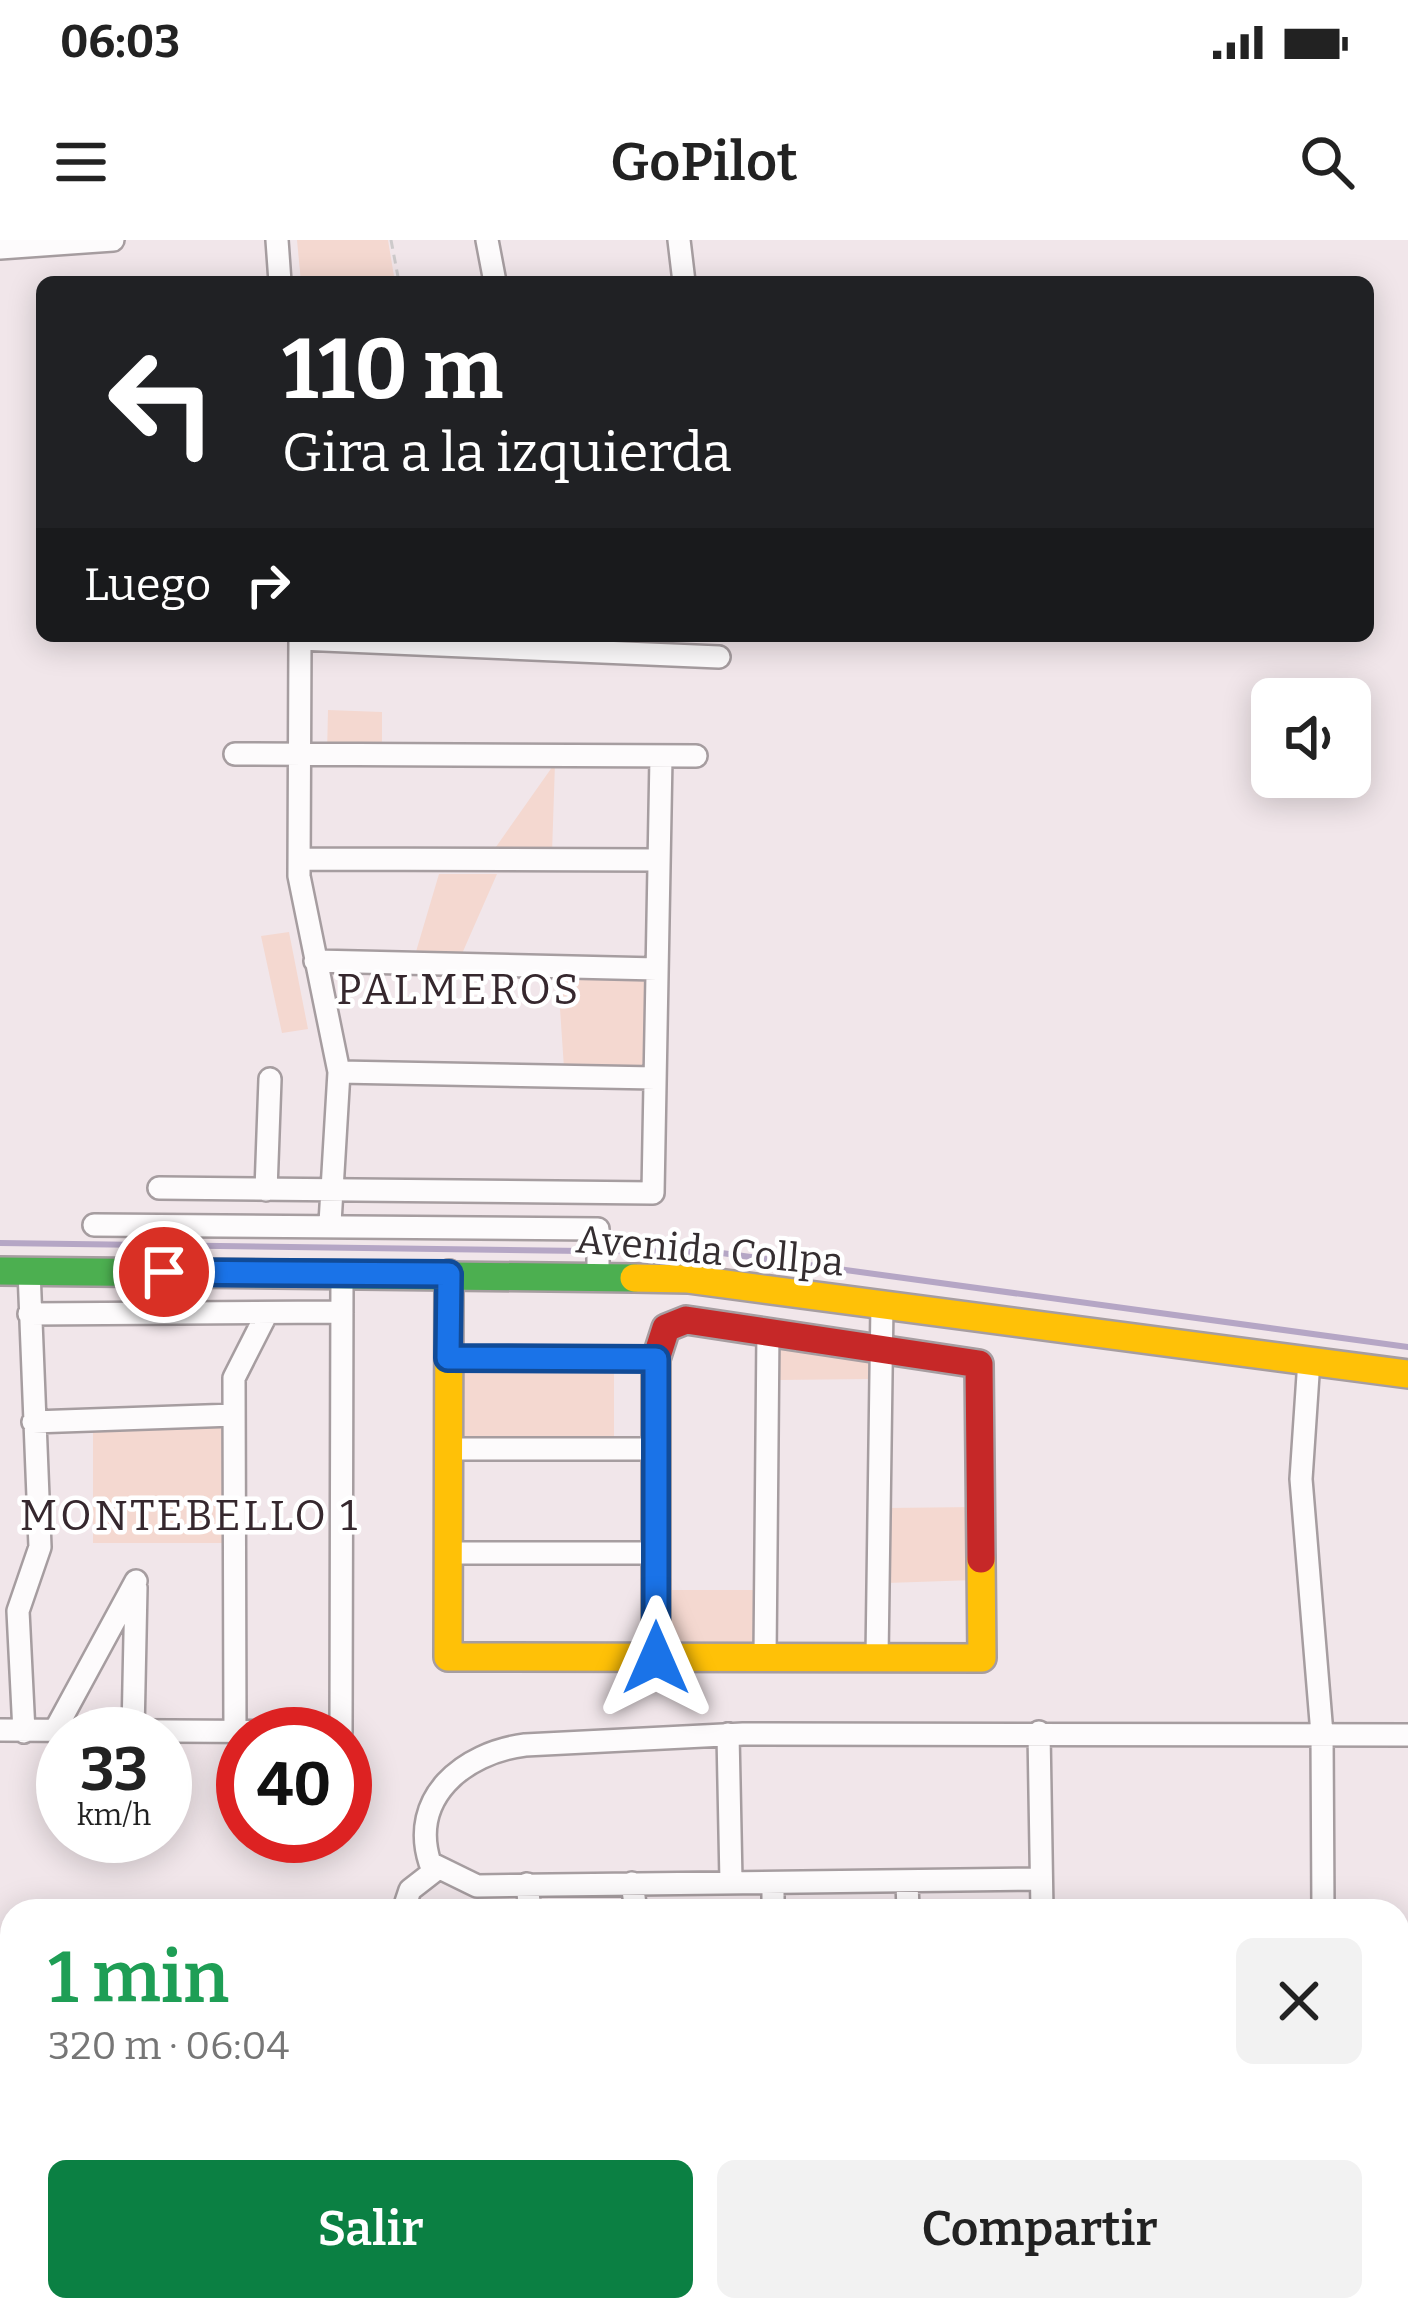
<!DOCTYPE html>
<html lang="es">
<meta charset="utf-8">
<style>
:root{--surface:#fff;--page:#f2f2f2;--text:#222;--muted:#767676;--accent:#0b8043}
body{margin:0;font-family:Bitter,serif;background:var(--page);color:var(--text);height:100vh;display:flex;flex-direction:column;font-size:45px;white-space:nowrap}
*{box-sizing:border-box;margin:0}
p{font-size:39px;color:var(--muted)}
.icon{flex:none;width:66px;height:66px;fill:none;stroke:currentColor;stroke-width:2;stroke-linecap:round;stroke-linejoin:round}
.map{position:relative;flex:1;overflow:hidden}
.side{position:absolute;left:0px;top:1659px;width:1410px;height:423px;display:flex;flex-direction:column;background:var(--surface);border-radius:36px 36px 0 0;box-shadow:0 6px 30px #0003}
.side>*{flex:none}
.banner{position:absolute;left:36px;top:36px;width:1338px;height:366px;border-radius:18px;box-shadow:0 6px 30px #0003;background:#202124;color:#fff;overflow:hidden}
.controls{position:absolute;left:1251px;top:438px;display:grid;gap:24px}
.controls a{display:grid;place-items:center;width:120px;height:120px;border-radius:18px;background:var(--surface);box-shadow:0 6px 30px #0003;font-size:60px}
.speed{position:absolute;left:36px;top:1467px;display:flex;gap:24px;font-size:60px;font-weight:700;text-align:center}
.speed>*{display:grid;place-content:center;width:156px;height:156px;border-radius:50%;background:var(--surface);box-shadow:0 6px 30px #0003;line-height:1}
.speed small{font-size:30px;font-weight:400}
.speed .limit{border:18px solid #d22;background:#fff;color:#111}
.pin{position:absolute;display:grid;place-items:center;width:102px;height:102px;color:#fff;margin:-51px;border:6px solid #fff;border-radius:50%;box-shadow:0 3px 12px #0007}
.me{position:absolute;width:132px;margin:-66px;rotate:0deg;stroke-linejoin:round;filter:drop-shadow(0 0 9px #0008)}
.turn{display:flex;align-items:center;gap:42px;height:252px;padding:0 48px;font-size:54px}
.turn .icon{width:156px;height:156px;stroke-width:2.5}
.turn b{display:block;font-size:84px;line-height:102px}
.then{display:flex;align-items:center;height:114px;padding:0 48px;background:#0003;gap:24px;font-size:45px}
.round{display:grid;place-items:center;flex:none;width:126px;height:126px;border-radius:18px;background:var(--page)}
.summary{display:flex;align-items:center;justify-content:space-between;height:204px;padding:0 48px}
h1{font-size:72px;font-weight:600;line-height:90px;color:#1e9e55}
.button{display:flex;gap:24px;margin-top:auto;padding:24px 48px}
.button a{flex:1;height:138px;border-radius:18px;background:var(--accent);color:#fff;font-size:48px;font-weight:600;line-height:138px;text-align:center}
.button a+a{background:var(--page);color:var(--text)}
.status{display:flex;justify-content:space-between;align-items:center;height:84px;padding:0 60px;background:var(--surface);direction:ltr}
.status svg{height:33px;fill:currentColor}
header{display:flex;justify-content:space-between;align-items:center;height:156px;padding:0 48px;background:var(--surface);font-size:54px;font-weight:600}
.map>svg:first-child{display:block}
</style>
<div class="status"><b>06:03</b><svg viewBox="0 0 49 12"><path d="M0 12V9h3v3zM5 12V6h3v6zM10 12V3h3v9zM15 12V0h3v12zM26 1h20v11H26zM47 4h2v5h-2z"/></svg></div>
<header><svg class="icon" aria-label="menu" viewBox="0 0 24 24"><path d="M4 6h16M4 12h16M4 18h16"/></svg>GoPilot<svg class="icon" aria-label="search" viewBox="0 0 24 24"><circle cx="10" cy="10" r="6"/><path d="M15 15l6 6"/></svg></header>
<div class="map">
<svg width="1408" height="2081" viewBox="0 0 1408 2081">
<rect width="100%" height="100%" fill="#f1e6ea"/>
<!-- green -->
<path fill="#f4d8d0" d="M297 0H388L395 42H301Z
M328 470 382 472V515H327Z
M555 523 552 613 491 614Z
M439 634H497L461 716 415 715Z
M289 692 308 789 282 793 261 696Z
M558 739 651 740 648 831 564 828Z
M777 1101 869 1113 870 1139 778 1140Z
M614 1126V1202L456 1201V1127Z
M225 1186 224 1303H93V1190Z
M976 1267 975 1340 887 1343 888 1268Z
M664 1350H759L758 1409 663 1407Z"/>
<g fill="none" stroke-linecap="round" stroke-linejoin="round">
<!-- stream -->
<path stroke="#b5a6c5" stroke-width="6" d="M0 1003 583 1011
M613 1011 714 1012 1408 1107"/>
<!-- street casing -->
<g stroke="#a69da0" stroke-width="26">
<path id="street" d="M277 0 280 42
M487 0 495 42
M679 0 684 42
M0 8 113 0
M300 396 299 636 339 832 330 983
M300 399 719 417
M235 514 696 516
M299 619 659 620
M315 721 657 729
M339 832 655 838
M159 948 653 953 661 517
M266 950 270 839
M94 985 598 989V1037
M29 1074 342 1072
M449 1118 656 1119
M1309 1120 1301 1239 1322 1494 1323 1671
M33 1182 234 1175
M448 1209H655
M448 1313H656
M765 1418 768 1090
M877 1418 882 1064
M0 1490 341 1492 342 1033
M24 1492 18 1371 40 1307 29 1031
M54 1492 136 1341
M133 1492 136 1347
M235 1492 234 1138 267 1073
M1039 1492 1042 1671
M728 1494 731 1641
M1041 1639 477 1646 430 1623C409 1558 463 1513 525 1505L743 1494 1408 1495
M907 1642 908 1671
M632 1643 636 1671
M527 1644 530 1671
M773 1644V1671
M403 1671 410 1650 437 1629
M1398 1927 1408 1922
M1398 2061 1408 2056
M270 2070 271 2081
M595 2070 601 2081
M934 2070 940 2081
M1262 2070 1268 2081
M330 2081 348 2070
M626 2081 644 2070
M877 2081 897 2070
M1115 2081 1134 2070
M1362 2081 1382 2070"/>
</g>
<!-- fast casing -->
<g stroke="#a69da0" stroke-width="32">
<path id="fast" d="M0 1031 634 1038"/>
</g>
<!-- slow casing -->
<g stroke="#a69da0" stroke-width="32">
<path id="slow" d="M449 1034 448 1417 982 1418 981 1319
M634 1038 688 1039 1408 1134"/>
</g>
<!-- jam casing -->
<g stroke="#a69da0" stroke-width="32">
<path id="jam" d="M656 1418V1119L666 1088 686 1080 979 1124 981 1319"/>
</g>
<!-- path -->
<path stroke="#cdcacb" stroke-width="3" stroke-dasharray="9 6" stroke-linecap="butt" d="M391 0 399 42"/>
<!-- street -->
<use href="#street" stroke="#fdfbfc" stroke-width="21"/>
<!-- fast -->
<use href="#fast" stroke="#4caf50" stroke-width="27"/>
<!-- slow -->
<use href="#slow" stroke="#ffc107" stroke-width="27"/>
<!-- jam -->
<use href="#jam" stroke="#c62828" stroke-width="27"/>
</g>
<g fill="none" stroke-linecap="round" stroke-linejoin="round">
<!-- route casing -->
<g stroke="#114b97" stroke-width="30">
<path id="route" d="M164 1032 449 1034 448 1118 656 1119V1418"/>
</g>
<!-- route -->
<use href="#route" stroke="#1a73e8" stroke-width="21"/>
</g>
<g text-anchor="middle" stroke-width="9" stroke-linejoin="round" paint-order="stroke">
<!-- street labels -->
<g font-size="39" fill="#352e31" stroke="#fff">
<text transform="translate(710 1010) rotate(5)" y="14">Avenida Collpa</text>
</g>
<!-- neighbourhood labels -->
<g font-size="42" letter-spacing="3" fill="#36282e" stroke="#fff">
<text x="459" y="764">PALMEROS</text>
<text x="190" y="1290">MONTEBELLO 1</text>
</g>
</g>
</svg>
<div class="controls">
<a><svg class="icon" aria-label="sound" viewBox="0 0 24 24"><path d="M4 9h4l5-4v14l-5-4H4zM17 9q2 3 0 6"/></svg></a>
</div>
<div class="speed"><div>33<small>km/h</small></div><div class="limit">40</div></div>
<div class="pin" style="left:164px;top:1032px;background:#d93025"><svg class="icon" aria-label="arrive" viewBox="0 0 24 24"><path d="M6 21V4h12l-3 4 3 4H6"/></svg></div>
<svg class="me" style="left:656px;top:1418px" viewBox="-20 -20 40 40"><path d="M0-17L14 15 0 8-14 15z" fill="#1a73e8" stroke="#fff" stroke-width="4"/></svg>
<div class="banner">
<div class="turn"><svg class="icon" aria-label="left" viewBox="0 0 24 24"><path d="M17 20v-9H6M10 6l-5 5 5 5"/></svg><div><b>110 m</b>Gira a la izquierda</div></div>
<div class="then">Luego<svg class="icon" aria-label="right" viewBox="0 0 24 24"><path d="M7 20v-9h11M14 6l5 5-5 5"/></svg></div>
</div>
<section class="side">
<div class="summary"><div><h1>1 min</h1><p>320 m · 06:04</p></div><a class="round"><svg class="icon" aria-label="close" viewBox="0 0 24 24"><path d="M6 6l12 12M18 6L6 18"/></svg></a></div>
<div class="button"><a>Salir</a><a>Compartir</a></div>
</section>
</div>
